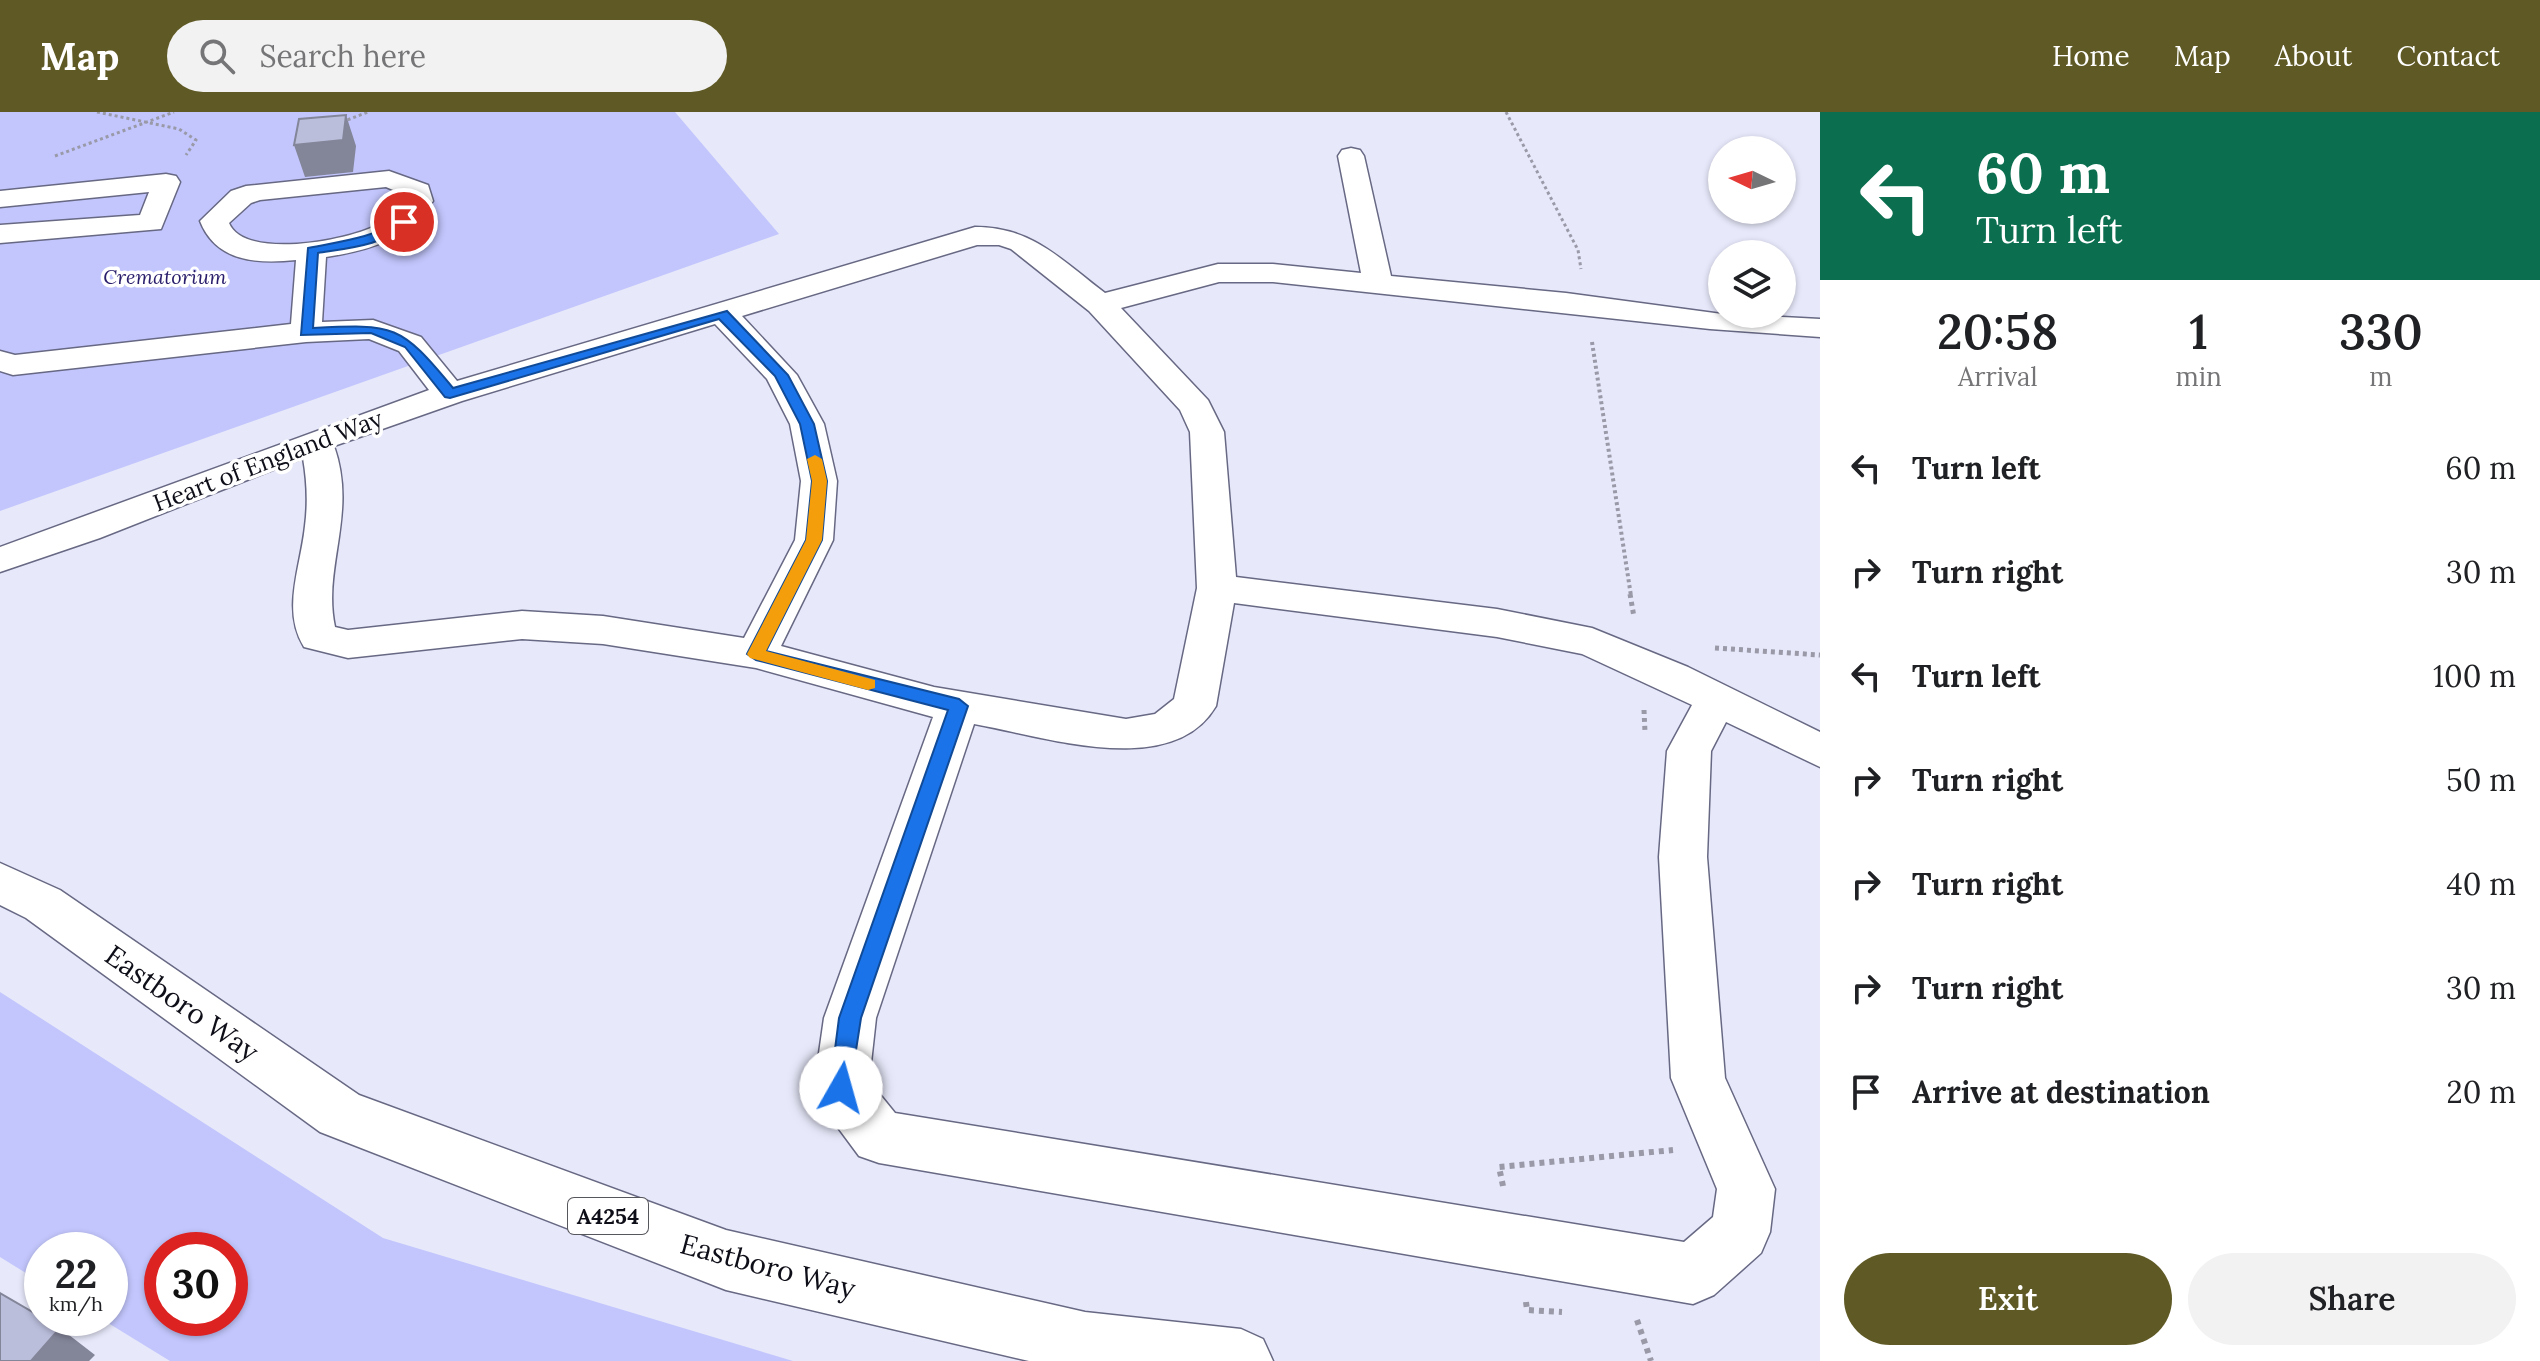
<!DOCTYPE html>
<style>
:root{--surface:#fff;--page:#f2f2f2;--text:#202124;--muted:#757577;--accent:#5f5925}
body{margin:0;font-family:Lora,serif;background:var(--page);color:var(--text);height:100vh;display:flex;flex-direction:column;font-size:30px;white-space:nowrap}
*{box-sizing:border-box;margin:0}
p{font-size:26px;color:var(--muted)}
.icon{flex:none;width:44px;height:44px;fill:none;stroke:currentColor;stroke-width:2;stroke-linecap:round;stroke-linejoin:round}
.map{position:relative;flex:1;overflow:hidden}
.details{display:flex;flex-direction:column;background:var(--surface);width:720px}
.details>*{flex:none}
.top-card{background:#0b6e4f;color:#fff;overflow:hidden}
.needle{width:52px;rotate:275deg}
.tools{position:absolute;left:1708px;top:24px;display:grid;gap:16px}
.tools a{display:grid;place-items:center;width:88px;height:88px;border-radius:50%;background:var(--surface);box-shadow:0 2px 6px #0004;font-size:40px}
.speed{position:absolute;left:24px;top:1120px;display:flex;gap:16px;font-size:40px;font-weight:700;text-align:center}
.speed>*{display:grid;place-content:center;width:104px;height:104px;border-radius:50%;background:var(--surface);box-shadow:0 2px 6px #0004;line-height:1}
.speed small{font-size:20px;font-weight:400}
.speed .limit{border:12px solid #d22;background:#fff;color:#111}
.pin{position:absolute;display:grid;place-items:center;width:68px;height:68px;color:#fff;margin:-34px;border:4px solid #fff;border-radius:50%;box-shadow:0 2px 8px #0007}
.me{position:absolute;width:88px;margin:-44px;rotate:7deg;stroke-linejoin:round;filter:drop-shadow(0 0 6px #0008)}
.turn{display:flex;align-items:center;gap:28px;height:168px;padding:0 24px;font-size:36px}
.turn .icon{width:104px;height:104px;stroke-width:2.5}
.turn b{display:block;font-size:56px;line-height:68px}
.eta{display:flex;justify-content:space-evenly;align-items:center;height:136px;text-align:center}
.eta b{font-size:48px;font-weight:600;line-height:56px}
.cta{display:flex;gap:16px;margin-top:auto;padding:16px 24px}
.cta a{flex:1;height:92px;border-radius:48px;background:var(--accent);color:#fff;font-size:32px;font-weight:600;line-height:92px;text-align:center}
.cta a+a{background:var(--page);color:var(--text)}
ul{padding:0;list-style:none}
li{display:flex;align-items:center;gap:24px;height:104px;padding:0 24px}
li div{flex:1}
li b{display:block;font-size:30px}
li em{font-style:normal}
header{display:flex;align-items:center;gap:48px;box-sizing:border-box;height:112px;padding:0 40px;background:var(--accent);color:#fff}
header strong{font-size:38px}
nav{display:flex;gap:44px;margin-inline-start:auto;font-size:28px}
.search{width:560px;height:72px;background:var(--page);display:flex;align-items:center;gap:20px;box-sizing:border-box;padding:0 28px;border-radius:44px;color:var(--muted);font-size:30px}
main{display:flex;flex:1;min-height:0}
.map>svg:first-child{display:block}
</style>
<header>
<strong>Map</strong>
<div class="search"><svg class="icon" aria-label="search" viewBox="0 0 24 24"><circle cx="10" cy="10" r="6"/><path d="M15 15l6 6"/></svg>Search here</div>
<nav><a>Home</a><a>Map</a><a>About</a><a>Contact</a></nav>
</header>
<main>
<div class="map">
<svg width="1820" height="1249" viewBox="0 0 1820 1249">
<rect width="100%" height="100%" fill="#e7e8fa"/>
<!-- green -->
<path fill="#c2c6fc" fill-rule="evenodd" d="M0 0H675L779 122 0 399Z
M0 880 383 1126 793 1249H170L100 1206H110V1138H42V1171L0 1145ZM162 1138H230V1206H162Z"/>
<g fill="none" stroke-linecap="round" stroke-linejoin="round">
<!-- minor casing -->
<g stroke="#676883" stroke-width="3">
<path id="minor" d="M1351 36 1360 38 1364 44 1391 164 1566 181 1722 202 1820 207V225L1710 217 1273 170H1219L1121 196 1208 288 1224 320 1236 465 1497 497 1592 516 1688 555 1820 620V655L1726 610 1711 639 1707 745 1725 966 1775 1077 1770 1120 1761 1141 1714 1183 1693 1192 879 1051 859 1044 822 994 814 976 824 906 933 605 756 556 603 532 522 527 348 546 304 535C281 498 301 454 305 414 308 391 307 369 303 346L100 426 0 460V435L429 278 399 239 369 227 306 230 13 263 0 259V239L15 243 291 212 296 148C257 152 216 150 200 109L231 79 246 74 389 59 428 73 433 89C406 128 371 138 326 145L322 210 373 208 421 225 457 269 975 115C1033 115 1061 148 1105 181L1218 152H1273L1361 161 1338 44 1342 38ZM386 75 405 83V89C397 99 388 107 377 113 347 129 244 148 229 111L251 91 260 88ZM977 133H999L1011 137 1089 199 1180 298 1190 320 1197 476 1174 587 1155 602 1126 607 934 575 781 534 833 428 837 369 824 312 797 263 742 204ZM715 212 767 267 790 312 801 369 795 428 744 526 603 504 522 499 348 518 335 515C322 455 358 402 334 334L462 289ZM1234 491 1497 525 1582 542 1692 593 1667 639 1659 745 1671 966 1717 1077 1713 1105 1684 1130 895 1001 869 969 876 906 974 612C1043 624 1172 669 1216 594Z
M166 62 176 64 180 70 161 117 0 131V113L140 103 149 80 0 95V79Z"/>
</g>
<!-- major casing -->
<g stroke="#676883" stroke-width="3">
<path id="major" d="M0 751 60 778 359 983 726 1118 1085 1200 1241 1217 1263 1227 1273 1249H1029L726 1178 320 1020 26 806 0 793Z"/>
</g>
<!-- path-far3 -->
<path stroke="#9999a8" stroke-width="3" stroke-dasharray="3 3" stroke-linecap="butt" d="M97 0 179 17 196 28 186 43
M1506 0 1578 138 1581 157
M342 10 368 0
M55 44 174 0"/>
<!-- path-far2 -->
<path stroke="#9999a8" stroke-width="4" stroke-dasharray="3 3" stroke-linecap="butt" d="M1592 230 1631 484"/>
<!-- path-far1 -->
<path stroke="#9999a8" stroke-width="5" stroke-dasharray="4 4" stroke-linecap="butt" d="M1630 482 1634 505
M1715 536 1820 543
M1644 598 1645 620"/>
<!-- path -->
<path stroke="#9999a8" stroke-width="6" stroke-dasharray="5 5" stroke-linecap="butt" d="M1503 1074 1499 1055 1673 1038
M1526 1190 1527 1198 1562 1200
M1637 1208 1651 1249"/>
<!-- minor -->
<use href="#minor" fill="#fff" fill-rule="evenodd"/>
<!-- major -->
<use href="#major" fill="#fff" fill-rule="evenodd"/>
</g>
<!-- shaded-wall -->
<path fill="#838599" d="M346 3 356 34 353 60 305 65 294 33Z
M60 1216 95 1243 89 1249H31Z"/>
<!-- building -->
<path fill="#bbbedb" stroke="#838599" stroke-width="2" d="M346 3 343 28 294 33 299 7Z
M0 1181 60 1216 31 1249H0Z"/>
<!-- route -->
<path fill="#1a73e8" stroke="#114b97" stroke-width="2" d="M399 108 409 110C386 133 349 136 318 141L313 216C395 212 400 212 453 276L727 199 788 263 814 312 827 369 822 428 766 539 959 587 968 594 861 906 849 983 841 986 833 983 830 976 839 906 948 598 756 548 747 542 806 428 812 369 800 312 775 264 719 207 450 286 445 285 405 235 371 221 301 223 308 136C341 129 371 127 399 108Z"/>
<!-- slow -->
<path fill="#f59e0b" d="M815 343 822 347 827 369 822 428 766 539 875 568V576L868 578 750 546 747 542 806 428 812 369 807 347Z"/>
<g text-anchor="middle" stroke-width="7" stroke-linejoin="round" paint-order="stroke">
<!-- far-park labels -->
<g font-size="20" font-style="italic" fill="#281d6b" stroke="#fff">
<text x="165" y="172">Crematorium</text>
</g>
<!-- shield labels -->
<rect fill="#fff" stroke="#56565d" stroke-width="2" x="568" y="1086" width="80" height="36" rx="6"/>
<g font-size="22" font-weight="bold" fill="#0e0e18">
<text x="608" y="1112">A4254</text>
</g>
<!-- street labels -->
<g font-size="24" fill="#0e0e18" stroke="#fff">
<text transform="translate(268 349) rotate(-21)" y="8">Heart of England Way</text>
</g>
<!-- near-street labels -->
<g font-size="28" fill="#0e0e18" stroke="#fff">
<text transform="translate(182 891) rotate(35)" y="10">Eastboro Way</text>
<text transform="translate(768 1154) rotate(15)" y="10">Eastboro Way</text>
</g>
</g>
</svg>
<div class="tools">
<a><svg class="needle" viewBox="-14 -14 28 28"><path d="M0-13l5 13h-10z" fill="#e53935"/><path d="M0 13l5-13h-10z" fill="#757577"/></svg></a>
<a><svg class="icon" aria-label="layers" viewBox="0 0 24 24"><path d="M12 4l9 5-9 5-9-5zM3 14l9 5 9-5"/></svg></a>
</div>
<div class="speed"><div>22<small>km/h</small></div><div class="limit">30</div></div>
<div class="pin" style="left:404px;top:110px;background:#d93025"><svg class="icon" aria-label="arrive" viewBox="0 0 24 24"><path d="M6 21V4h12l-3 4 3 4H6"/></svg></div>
<svg class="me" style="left:841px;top:976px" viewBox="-20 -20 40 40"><circle r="19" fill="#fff"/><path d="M0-13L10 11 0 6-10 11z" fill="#1a73e8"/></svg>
</div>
<section class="details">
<div class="top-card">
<div class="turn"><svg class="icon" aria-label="left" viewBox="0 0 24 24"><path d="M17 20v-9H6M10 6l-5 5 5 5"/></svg><div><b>60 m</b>Turn left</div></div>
</div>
<div class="eta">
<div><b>20:58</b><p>Arrival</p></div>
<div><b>1</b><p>min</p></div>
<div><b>330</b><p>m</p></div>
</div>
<ul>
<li><svg class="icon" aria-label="left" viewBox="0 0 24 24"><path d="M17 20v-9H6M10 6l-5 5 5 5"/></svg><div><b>Turn left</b></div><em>60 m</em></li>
<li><svg class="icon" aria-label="right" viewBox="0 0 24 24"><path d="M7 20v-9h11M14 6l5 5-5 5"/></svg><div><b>Turn right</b></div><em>30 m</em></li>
<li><svg class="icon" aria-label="left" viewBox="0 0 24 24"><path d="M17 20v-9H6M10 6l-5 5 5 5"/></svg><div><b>Turn left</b></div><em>100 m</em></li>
<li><svg class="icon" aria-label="right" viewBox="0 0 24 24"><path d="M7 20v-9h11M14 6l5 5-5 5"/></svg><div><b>Turn right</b></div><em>50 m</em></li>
<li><svg class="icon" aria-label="right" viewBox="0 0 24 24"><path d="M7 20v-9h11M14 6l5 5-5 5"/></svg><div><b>Turn right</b></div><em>40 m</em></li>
<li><svg class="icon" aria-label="right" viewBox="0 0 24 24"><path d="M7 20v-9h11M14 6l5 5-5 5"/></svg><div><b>Turn right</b></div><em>30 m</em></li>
<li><svg class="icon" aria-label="arrive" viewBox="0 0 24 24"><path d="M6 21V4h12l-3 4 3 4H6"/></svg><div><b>Arrive at destination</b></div><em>20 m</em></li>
</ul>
<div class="cta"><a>Exit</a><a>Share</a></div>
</section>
</main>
